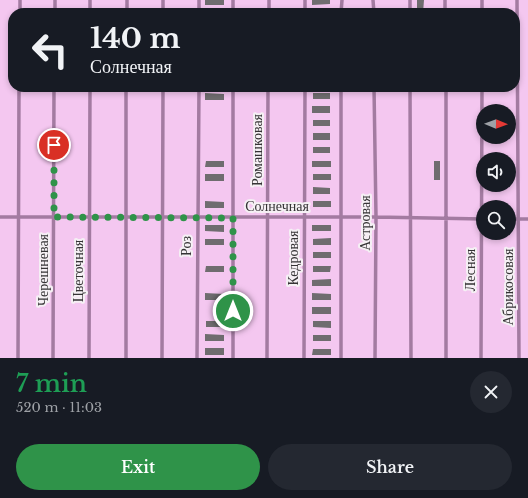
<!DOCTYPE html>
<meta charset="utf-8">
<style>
:root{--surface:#171b24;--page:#242831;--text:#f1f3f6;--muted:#9ea1a6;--accent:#2f9349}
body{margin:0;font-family:"Libre Baskerville",serif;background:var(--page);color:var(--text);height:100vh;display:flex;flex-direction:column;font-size:15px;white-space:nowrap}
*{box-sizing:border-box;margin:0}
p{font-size:13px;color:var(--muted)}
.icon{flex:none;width:22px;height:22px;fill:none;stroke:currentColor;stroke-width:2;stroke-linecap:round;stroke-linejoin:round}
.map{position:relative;height:358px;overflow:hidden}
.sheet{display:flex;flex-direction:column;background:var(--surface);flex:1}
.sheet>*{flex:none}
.guide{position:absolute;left:8px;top:8px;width:512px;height:84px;border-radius:16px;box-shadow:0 2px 6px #0003;background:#171b24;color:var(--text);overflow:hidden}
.needle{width:26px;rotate:91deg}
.controls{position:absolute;left:476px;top:104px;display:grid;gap:8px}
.controls a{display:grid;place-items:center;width:40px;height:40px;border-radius:50%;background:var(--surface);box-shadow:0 2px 6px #0003;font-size:20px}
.pin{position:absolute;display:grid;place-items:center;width:34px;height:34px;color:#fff;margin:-17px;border:2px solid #fff;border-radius:50%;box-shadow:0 1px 4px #0007}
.me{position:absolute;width:44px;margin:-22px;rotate:0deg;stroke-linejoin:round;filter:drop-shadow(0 0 3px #0008)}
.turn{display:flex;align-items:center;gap:14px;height:84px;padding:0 16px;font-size:18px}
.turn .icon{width:52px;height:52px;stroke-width:2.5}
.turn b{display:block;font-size:28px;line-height:34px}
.round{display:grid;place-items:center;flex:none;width:42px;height:42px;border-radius:21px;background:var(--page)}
.overview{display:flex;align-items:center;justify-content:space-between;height:68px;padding:0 16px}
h1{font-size:24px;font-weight:600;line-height:30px;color:#1e9e55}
.cta{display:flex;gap:8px;margin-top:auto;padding:8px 16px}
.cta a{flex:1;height:46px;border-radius:24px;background:var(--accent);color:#fff;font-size:16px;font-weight:600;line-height:46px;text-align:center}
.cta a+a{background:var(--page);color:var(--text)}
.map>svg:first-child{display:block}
</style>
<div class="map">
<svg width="528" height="358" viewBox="0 0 528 358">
<rect width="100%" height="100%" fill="#e7e3e7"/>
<!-- green -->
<path fill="#f4c7f0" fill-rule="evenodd" d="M0 0H528V358H0ZM13 13H515V87H13ZM483 111H509V137H483ZM483 159H509V185H483ZM483 207H509V233H483Z"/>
<!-- building -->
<path fill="#6f6c6f" d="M205 0H224V5H205Z
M312 0H330V4L312 5Z
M417 0H424L423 13H417Z
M205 93 224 94V100H205Z
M313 93H330V99H313Z
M312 106H330V113H312Z
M313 120H330V126H313Z
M313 133H330V140H313Z
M313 147H330V153H313Z
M206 161H224V167H205Z
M312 161H331V167H312Z
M434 161H440V180H434Z
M205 174H224V181H205Z
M313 174H331V180H313Z
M313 187 330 188V194H313Z
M205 201 224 202V208H205Z
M313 201H331V207H313Z
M205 225H224V232L205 231Z
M312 225H331V231H312Z
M331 238V245H313V239Z
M205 239H224V245H205Z
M313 252H331V258H313Z
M206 266H224V272H205Z
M313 266H331L330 272H313Z
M331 279V286H312V280Z
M205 293 224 294V300H205Z
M312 293 331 294V300H312Z
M312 307H331V314H312Z
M206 321H224V327H206Z
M313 321H331V328L313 327Z
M205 334 224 335V341H205Z
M313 335H331V341H313Z
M205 348H224V355H205Z
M313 349H331V355H312Z"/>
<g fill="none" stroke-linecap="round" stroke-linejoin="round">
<!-- street -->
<path stroke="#a37ba1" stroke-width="3.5" d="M233 0V13
M373 0 374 13
M410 0V13
M445 0V13
M517 0 519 358
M20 13V0
M55 13V0
M90 13V0
M127 13V0
M163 13V0
M199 13V0
M269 13V0
M305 13V0
M341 13 342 0
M482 13V0
M374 87 376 217 375 358
M410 87 411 358
M446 87V358
M0 217H376L483 219
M509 219H528
M18 358 19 87
M53 358 54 87
M89 358 90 87
M126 358V87
M162 358 163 87
M197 358 199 87
M233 358V87
M267 358 268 87
M304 358 305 87
M341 358V87
M481 358 482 87"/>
</g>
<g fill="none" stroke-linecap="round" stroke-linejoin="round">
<!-- route -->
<path stroke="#2f9349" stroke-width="7" stroke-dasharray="0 12.6" d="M54 145V217L233 218V311"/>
</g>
<g text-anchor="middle" stroke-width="4" stroke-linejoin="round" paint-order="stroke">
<!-- street labels -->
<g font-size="14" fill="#353335" stroke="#f5f0f4">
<text transform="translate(257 150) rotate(-90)" y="5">Ромашковая</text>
<text x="277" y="211">Солнечная</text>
<text transform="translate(365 223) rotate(-90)" y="5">Астровая</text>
<text transform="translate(186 246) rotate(-90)" y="5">Роз</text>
<text transform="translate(293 258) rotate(-90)" y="5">Кедровая</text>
<text transform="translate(43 270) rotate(-90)" y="5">Черешневая</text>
<text transform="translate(470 270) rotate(-90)" y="5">Лесная</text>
<text transform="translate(78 271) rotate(-90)" y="5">Цветочная</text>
<text transform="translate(508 287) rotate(-90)" y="5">Абрикосовая</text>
</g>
</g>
</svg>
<div class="controls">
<a><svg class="needle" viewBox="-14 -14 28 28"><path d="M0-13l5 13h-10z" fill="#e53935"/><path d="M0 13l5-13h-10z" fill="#9ea1a6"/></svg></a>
<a><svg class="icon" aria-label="sound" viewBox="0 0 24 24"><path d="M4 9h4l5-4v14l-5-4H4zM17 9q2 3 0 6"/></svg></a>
<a><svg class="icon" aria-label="search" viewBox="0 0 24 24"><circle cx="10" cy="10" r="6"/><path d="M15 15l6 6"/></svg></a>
</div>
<div class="pin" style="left:54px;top:145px;background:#d93025"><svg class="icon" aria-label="arrive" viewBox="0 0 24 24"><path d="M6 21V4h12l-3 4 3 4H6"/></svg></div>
<svg class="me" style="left:233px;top:311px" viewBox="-20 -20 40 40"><circle r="17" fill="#2f9349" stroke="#fff" stroke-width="3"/><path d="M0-11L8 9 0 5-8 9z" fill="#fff"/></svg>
<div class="guide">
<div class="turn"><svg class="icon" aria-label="left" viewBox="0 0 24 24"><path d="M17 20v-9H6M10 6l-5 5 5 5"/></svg><div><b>140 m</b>Солнечная</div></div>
</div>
</div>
<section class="sheet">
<div class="overview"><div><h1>7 min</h1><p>520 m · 11:03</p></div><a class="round"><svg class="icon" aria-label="close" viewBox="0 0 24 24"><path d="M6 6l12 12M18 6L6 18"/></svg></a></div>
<div class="cta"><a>Exit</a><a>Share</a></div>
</section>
